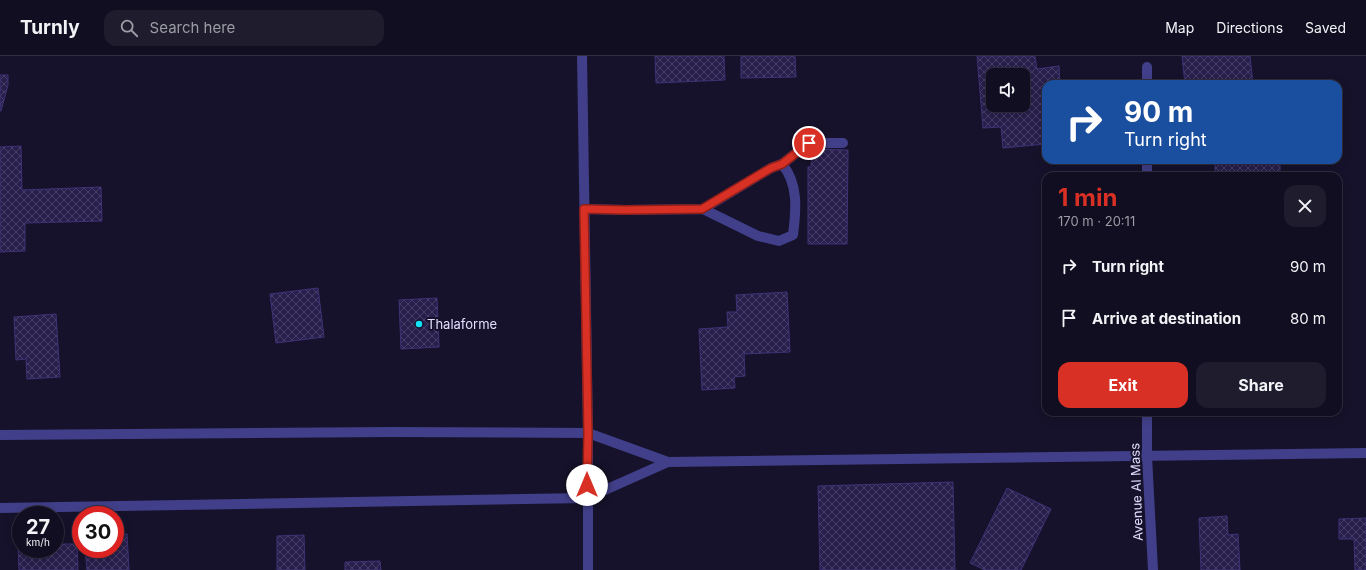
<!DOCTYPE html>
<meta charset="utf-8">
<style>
:root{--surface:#100e20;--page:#1e1c2d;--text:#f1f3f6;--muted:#9c9ca5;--line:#302e3e;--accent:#d93025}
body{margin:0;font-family:Inter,sans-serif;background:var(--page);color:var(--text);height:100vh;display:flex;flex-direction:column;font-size:15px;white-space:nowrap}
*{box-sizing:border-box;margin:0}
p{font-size:13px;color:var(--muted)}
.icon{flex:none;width:22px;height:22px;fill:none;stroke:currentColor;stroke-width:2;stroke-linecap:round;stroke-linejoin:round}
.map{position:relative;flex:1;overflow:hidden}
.sheet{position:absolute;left:1042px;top:116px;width:300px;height:244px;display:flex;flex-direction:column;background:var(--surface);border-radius:12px;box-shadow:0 2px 10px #0003,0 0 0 1px var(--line)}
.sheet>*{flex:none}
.banner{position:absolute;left:1042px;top:24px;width:300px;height:84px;border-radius:12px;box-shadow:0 2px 10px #0003,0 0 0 1px var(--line);background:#1a4fa0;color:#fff;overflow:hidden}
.fabs{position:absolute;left:986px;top:12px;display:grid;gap:8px}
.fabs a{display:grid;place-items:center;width:44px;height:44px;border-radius:8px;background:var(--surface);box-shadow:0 2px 10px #0003,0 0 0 1px var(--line);font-size:20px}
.speed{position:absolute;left:12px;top:450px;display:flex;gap:8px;font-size:20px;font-weight:700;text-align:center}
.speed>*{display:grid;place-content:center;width:52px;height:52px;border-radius:50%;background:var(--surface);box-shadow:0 2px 10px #0003,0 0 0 1px var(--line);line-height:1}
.speed small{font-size:10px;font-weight:400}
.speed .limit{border:6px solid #d22;background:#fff;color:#111}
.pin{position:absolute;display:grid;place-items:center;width:34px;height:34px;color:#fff;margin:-17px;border:2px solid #fff;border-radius:50%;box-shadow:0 1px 4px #0007}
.me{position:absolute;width:44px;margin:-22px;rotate:0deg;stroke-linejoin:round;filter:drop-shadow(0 0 3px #0008)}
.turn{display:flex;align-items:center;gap:14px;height:84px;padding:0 16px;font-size:18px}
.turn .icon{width:52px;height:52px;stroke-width:2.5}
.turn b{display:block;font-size:28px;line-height:34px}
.round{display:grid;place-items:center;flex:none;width:42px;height:42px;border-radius:12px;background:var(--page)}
.overview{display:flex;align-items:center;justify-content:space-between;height:68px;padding:0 16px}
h1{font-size:24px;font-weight:700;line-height:30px;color:var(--accent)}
.button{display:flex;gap:8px;margin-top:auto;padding:8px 16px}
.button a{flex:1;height:46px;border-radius:12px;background:var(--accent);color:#fff;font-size:16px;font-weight:700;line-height:46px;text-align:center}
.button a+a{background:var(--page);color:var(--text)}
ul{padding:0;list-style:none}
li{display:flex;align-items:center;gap:12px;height:52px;padding:0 16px}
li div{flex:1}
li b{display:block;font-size:15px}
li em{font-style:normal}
header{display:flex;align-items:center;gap:24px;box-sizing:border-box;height:56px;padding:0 20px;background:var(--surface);border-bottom:1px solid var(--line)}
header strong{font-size:19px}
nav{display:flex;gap:22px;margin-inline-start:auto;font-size:14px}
.search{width:280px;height:36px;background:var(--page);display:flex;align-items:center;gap:10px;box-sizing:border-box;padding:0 14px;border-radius:12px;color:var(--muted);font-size:15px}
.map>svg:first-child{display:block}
</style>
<header>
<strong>Turnly</strong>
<div class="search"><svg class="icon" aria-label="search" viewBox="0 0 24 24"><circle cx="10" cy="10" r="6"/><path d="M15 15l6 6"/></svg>Search here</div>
<nav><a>Map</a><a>Directions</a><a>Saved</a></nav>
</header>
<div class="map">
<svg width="1366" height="514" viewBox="0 0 1366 514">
<defs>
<pattern id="building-cross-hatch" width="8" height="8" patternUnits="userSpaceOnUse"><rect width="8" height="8" fill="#281f4c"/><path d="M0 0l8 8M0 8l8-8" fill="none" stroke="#473f67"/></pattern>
</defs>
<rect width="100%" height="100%" fill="#16122b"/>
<!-- building -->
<path fill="url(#building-cross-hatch)" stroke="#3f3277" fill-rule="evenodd" d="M655 0H724L725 24 656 27Z
M741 0H795L796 21 741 22Z
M977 0H1035L1037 13 1059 10 1060 28H1046V88L1003 92 1001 71 983 72ZM993 19H1023V49H993Z
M1182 0H1250L1253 28H1185Z
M0 19H8V29L1 55H0Z
M21 90 22 134 101 131 102 165 25 167V195L0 196V91Z
M812 93 848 94 847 188H808V111H811Z
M1215 104H1280V120H1215Z
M318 232 324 281 276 287 270 238Z
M787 236 790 296 744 298 745 320 734 321 735 332 702 334 699 273 728 271 727 256H737L736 239Z
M437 242 439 291 401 293 399 244Z
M56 258 60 321 27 323 26 303 16 304 14 261Z
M953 426 955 514H820L818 430Z
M1007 432 1051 453 1021 514H985L970 507Z
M1227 460 1228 479 1238 478 1240 514H1201L1199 462Z
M1366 462V514H1355L1354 483H1339V463Z
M115 478H127L129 514H87L85 493H115Z
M304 479 305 514H277V480Z
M55 488H77L78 514H19L18 490H21V493H55Z
M380 505 381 514H345V506Z"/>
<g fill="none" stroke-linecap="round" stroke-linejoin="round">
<!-- service -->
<path stroke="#413f89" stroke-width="10" d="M584 153 625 154 703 153 771 112 782 108 809 87H843
M703 153 758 180 779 185 793 179C796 155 799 128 782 108"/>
<!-- minor -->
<path stroke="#413f89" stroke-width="10" d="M582 0 588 377V514
M1147 11V28
M1147 104V120
M1147 356V400L1153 514"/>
<!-- tertiary -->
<path stroke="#413f89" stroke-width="10" d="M0 379 391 376 588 377 668 406 1366 397
M0 452 587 442 668 406"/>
</g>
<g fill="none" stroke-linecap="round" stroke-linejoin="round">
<!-- route casing -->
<g stroke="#8d1f18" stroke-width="10">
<path id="route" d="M587 429 588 377 584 153 625 154 702 153 771 112 782 108 809 87"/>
</g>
<!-- route -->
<use href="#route" stroke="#d93025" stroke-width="7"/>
</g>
<!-- markers -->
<circle fill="#10e2f8" stroke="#16122b" stroke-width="1.5" cx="419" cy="268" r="4"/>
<g text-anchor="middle" stroke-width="4" stroke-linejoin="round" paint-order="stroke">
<!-- poi labels -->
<g font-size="13" fill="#e1ddfe" stroke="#16122b" text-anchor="start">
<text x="427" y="273">Thalaforme</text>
</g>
<!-- street labels -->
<g font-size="13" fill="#e1ddfe" stroke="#16122b">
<text transform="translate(1136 436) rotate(-92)" y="5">Avenue Al Mass</text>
</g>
</g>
</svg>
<div class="fabs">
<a><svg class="icon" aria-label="sound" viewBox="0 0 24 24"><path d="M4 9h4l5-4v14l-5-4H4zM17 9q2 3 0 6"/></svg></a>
</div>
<div class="speed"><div>27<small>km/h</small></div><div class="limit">30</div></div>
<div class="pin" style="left:809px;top:87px;background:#d93025"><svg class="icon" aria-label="arrive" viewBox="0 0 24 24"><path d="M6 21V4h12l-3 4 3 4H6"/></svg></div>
<svg class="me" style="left:587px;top:429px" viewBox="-20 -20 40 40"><circle r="19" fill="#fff"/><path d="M0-13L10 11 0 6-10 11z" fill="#d93025"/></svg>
<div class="banner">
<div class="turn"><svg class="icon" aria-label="right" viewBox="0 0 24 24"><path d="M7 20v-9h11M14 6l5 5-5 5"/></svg><div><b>90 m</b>Turn right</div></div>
</div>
<section class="sheet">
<div class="overview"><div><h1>1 min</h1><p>170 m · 20:11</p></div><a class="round"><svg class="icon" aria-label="close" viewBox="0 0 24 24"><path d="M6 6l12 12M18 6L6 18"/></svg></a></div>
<ul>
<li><svg class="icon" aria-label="right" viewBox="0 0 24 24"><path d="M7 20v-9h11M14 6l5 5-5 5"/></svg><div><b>Turn right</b></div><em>90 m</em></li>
<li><svg class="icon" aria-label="arrive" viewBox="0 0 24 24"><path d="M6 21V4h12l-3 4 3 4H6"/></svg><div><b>Arrive at destination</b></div><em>80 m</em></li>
</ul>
<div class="button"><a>Exit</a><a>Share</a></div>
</section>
</div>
